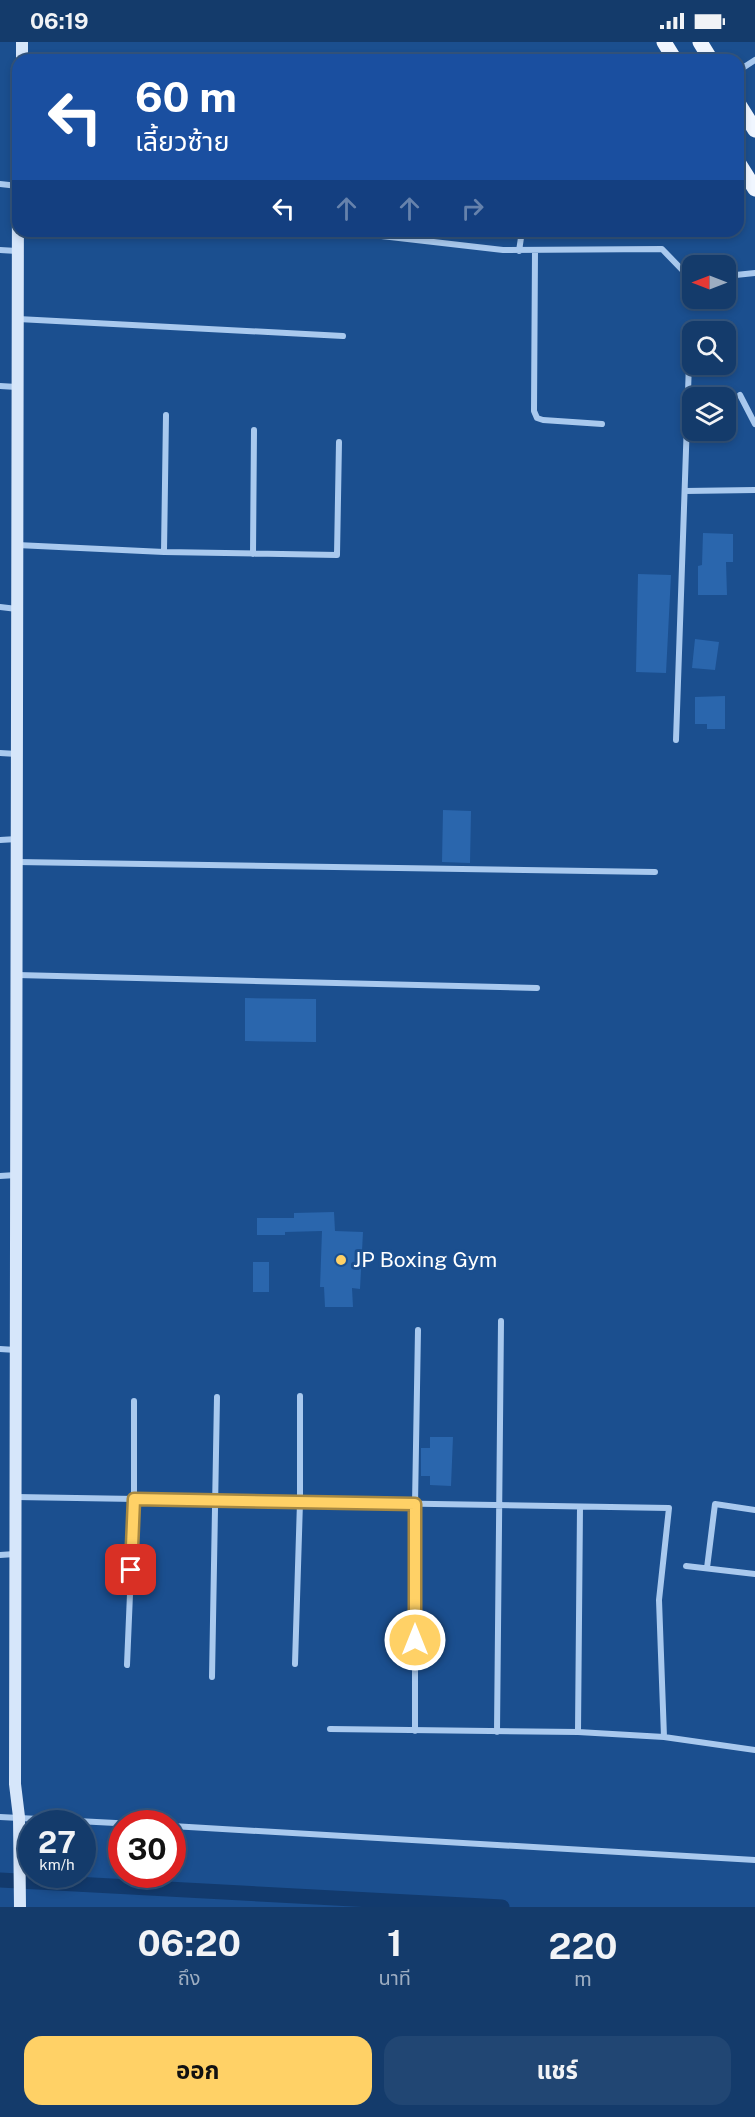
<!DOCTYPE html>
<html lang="th">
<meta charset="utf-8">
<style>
:root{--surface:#143b6b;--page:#214673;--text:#f1f3f6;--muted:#9dadc1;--line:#33557e;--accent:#ffd166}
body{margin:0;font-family:"Public Sans","Noto Sans Thai",sans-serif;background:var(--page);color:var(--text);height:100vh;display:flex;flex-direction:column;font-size:22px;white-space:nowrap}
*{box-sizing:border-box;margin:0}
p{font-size:20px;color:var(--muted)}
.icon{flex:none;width:33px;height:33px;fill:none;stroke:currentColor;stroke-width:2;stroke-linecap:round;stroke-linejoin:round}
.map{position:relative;height:1865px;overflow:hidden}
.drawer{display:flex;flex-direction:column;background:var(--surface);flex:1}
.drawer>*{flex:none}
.guide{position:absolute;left:12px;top:12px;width:732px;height:183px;border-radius:18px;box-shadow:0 3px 9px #0003,0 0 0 2px var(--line);background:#1a4fa0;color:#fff;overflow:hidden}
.needle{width:39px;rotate:270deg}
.buttons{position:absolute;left:682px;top:213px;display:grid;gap:12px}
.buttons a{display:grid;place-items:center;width:54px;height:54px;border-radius:12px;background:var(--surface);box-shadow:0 3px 9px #0003,0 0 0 2px var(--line);font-size:30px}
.speed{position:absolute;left:18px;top:1768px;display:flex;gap:12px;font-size:30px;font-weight:700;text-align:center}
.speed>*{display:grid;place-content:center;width:78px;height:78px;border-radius:50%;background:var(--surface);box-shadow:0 3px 9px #0003,0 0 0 2px var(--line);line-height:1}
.speed small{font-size:15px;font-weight:400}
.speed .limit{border:9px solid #d22;background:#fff;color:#111}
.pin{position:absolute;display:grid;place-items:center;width:51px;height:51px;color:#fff;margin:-26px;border-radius:12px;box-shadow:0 3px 9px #0006}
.me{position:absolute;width:66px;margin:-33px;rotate:0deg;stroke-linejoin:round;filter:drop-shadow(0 0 4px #0008)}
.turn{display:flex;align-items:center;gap:21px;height:126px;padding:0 24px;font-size:27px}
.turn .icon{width:78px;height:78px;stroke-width:2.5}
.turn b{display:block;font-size:42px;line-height:51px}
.lanes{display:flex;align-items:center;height:57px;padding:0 24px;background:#0003;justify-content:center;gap:30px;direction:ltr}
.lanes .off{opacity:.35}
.eta{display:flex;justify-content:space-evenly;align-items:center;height:102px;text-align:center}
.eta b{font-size:36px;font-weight:700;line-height:42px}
.primary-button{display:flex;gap:12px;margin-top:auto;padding:12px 24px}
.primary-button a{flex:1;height:69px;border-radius:18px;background:var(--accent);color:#111;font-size:24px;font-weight:700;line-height:69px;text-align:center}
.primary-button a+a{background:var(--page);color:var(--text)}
.status{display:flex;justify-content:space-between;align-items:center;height:42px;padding:0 30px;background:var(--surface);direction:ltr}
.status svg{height:16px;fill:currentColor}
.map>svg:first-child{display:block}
</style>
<div class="status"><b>06:19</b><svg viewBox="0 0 49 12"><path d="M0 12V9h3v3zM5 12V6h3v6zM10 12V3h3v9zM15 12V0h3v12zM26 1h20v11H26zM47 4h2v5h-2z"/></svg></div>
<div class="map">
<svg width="755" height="1865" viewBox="0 0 755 1865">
<rect width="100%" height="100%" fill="#1b4f8f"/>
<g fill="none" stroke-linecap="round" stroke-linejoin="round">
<!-- canal -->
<path stroke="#123a6d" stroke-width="15" d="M0 1838 502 1865"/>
</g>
<!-- building -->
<path fill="#2a66ad" d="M703 491 733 492V520H726L727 553H698V524L702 523Z
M638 532 671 533 666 631 636 630Z
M695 597 719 600 715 628 692 626Z
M725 654V687H707V682H695V655Z
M443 768 471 769 470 821 442 820Z
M245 956 316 957V1000L245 999Z
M334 1170 335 1189 363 1190 360 1247 352 1246 353 1265H325L324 1245H320L322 1189 285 1190V1193H257V1176H294V1171Z
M253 1220H269V1250H253Z
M430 1395H453L451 1444 430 1443V1434H421V1406H430Z"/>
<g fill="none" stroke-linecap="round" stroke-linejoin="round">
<!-- street -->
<path stroke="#a9c9ee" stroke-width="6" d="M738 29 755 18
M0 142 18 144
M338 189 503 208 662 207 690 236H693
M0 208 17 209
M519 209 522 189
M535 209 534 369 537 376 543 378 602 382
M726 234 755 231
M18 277 343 294
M0 344 17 345
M740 353 755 382
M685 449 755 448
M17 503 164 510 337 513 339 400
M164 510 166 373
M253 512 254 388
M0 565 17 567
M676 698 689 321
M0 711 17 712
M0 798 17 797
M17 820 655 830
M17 933 537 946
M0 1134 16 1133
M0 1307 16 1308
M16 1455 669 1466 659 1558 664 1695
M0 1513 15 1512
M686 1524 755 1532
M707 1526 715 1462 755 1468
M295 1622 300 1460V1354
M127 1623 134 1457V1359
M212 1635 217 1355
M330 1687 578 1690 664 1695 755 1708
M415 1689V1462L418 1288
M497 1690 501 1279
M578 1690 580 1465
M0 1775 135 1782
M172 1784 755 1818"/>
<!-- secondary -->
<path stroke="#d6e6fa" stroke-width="12" d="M22 18V0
M18 135 15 1742 19 1775 20 1865"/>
<!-- primary -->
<path stroke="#f0f6ff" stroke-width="15" d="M664 0 675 18
M700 0 711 18
M738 61 755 88
M738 120 755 147"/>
</g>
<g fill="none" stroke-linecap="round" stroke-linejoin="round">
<!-- route casing -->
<g stroke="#a68842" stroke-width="15">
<path id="route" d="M131 1528 134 1457 415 1462V1598"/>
</g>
<!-- route -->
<use href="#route" stroke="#ffd166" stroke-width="10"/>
</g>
<!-- markers -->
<circle fill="#ffd166" stroke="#1b4f8f" stroke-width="2" cx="341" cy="1218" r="6"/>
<g text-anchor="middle" stroke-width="6" stroke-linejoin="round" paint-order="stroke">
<!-- poi labels -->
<g font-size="21" fill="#fff" stroke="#1b4f8f" text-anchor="start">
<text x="353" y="1225">JP Boxing Gym</text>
</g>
</g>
</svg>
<div class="buttons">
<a><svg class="needle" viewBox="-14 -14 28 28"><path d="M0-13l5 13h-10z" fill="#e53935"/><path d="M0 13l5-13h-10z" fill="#9dadc1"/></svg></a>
<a><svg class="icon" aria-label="search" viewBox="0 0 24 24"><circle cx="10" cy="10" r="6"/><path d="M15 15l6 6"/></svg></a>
<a><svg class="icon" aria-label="layers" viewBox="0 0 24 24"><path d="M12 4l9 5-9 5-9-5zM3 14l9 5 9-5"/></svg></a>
</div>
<div class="speed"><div>27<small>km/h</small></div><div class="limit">30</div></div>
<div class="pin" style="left:131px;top:1528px;background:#d93025"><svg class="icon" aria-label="arrive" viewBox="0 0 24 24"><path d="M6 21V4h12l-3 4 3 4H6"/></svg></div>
<svg class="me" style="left:415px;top:1598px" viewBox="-20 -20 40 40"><circle r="17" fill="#ffd166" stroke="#fff" stroke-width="3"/><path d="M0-11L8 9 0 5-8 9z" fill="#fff"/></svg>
<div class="guide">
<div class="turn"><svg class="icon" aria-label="left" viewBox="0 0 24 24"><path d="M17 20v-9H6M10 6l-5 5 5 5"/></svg><div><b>60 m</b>เลี้ยวซ้าย</div></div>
<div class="lanes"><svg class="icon" aria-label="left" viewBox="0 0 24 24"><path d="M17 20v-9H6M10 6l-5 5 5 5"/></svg><svg class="icon off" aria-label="ahead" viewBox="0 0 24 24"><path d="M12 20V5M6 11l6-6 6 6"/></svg><svg class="icon off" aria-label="ahead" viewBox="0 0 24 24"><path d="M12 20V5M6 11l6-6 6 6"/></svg><svg class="icon off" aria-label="right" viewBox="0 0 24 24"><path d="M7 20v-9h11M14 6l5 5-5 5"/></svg></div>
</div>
</div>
<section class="drawer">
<div class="eta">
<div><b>06:20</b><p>ถึง</p></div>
<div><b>1</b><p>นาที</p></div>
<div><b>220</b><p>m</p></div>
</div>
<div class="primary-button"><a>ออก</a><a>แชร์</a></div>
</section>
